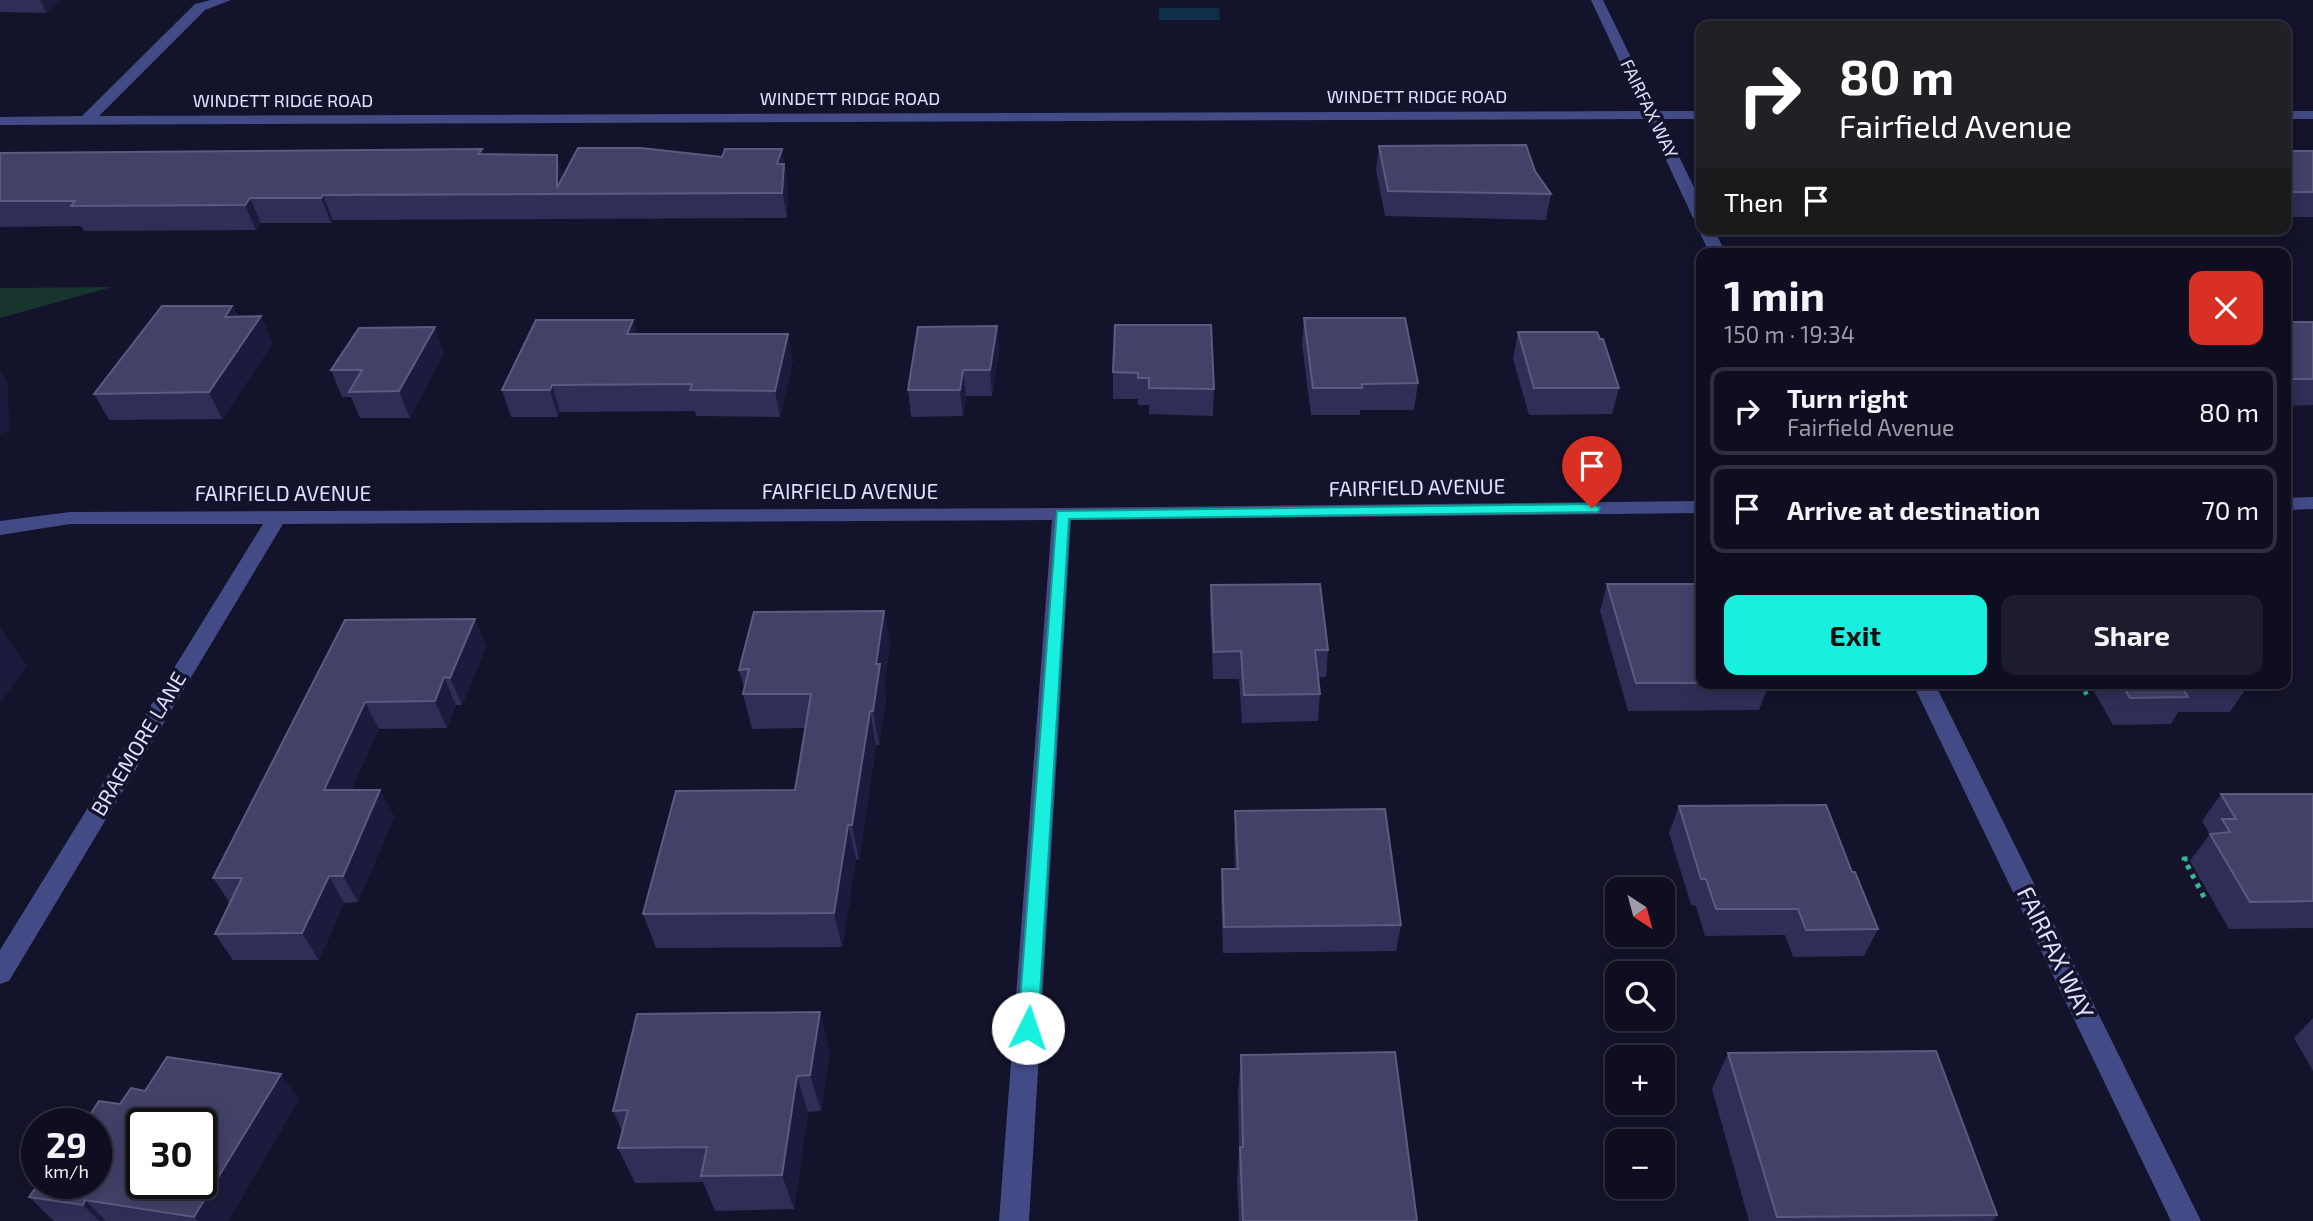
<!DOCTYPE html>
<meta charset="utf-8">
<style>
:root{--surface:#0e0e20;--page:#1c1c2d;--text:#f1f3f6;--muted:#9b9ca5;--line:#2e2e3e;--accent:#19efdf}
body{margin:0;font-family:"Exo 2",sans-serif;background:var(--page);color:var(--text);height:100vh;display:flex;flex-direction:column;font-size:26px;white-space:nowrap}
*{box-sizing:border-box;margin:0}
p{font-size:23px;color:var(--muted)}
.icon{flex:none;width:38px;height:38px;fill:none;stroke:currentColor;stroke-width:2;stroke-linecap:round;stroke-linejoin:round}
.map{position:relative;flex:1;overflow:hidden}
.sheet{position:absolute;left:1696px;top:248px;width:595px;height:441px;display:flex;flex-direction:column;background:var(--surface);border-radius:14px;box-shadow:0 4px 18px #0003,0 0 0 2px var(--line)}
.sheet>*{flex:none}
.banner{position:absolute;left:1696px;top:21px;width:595px;height:214px;border-radius:14px;box-shadow:0 4px 18px #0003,0 0 0 2px var(--line);background:#202124;color:#fff;overflow:hidden}
.needle{width:46px;rotate:144deg}
.controls{position:absolute;left:1605px;top:877px;display:grid;gap:14px}
.controls a{display:grid;place-items:center;width:70px;height:70px;border-radius:14px;background:var(--surface);box-shadow:0 4px 18px #0003,0 0 0 2px var(--line);font-size:35px}
.speed{position:absolute;left:21px;top:1108px;display:flex;gap:14px;font-size:35px;font-weight:700;text-align:center}
.speed>*{display:grid;place-content:center;width:91px;height:91px;border-radius:50%;background:var(--surface);box-shadow:0 4px 18px #0003,0 0 0 2px var(--line);line-height:1}
.speed small{font-size:18px;font-weight:400}
.speed .limit{border:4px solid #111;border-radius:10px;background:#fff;color:#111}
.pin{position:absolute;display:grid;place-items:center;width:60px;height:60px;color:#fff;margin:-72px -30px;border-radius:50% 50% 50% 0;rotate:-45deg;box-shadow:0 0 7px #0007}
.pin .icon{rotate:45deg}
.me{position:absolute;width:77px;margin:-38px;rotate:4deg;stroke-linejoin:round;filter:drop-shadow(0 0 5px #0008)}
.turn{display:flex;align-items:center;gap:24px;height:147px;padding:0 28px;font-size:32px}
.turn .icon{width:91px;height:91px;stroke-width:2.5}
.turn b{display:block;font-size:49px;line-height:60px}
.then{display:flex;align-items:center;height:66px;padding:0 28px;background:#0003;gap:14px;font-size:26px}
.round{display:grid;place-items:center;flex:none;width:74px;height:74px;border-radius:14px;background:var(--page)}
.headline{display:flex;align-items:center;justify-content:space-between;height:119px;padding:0 28px}
h1{font-size:42px;font-weight:700;line-height:52px}
.action{display:flex;gap:14px;margin-top:auto;padding:14px 28px}
.action a{flex:1;height:80px;border-radius:14px;background:var(--accent);color:#111;font-size:28px;font-weight:700;line-height:80px;text-align:center}
.action a+a{background:var(--page);color:var(--text)}
ul{padding:0;list-style:none}
li{display:flex;align-items:center;gap:21px;height:88px;margin:0 14px 10px;padding:0 14px;border:4px solid var(--line);border-radius:14px}
li div{flex:1}
li b{display:block;font-size:26px}
li em{font-style:normal}
.map>svg:first-child{display:block}
</style>
<div class="map">
<svg width="2313" height="1221" viewBox="0 0 2313 1221">
<rect width="100%" height="100%" fill="#13132b"/>
<!-- green -->
<path fill="#17342e" d="M112 287 0 318V288Z"/>
<!-- water -->
<path fill="#0f2e48" d="M1159 8H1219L1220 20H1159Z"/>
<g fill="none" stroke-linecap="round" stroke-linejoin="round">
<!-- path-far1 -->
<path stroke="#3ab698" stroke-width="4.5" stroke-dasharray="3.5 5" stroke-linecap="butt" d="M2081 684 2089 699"/>
<!-- path -->
<path stroke="#3ab698" stroke-width="5" stroke-dasharray="4.5 6" stroke-linecap="butt" d="M2198 858 2184 859 2205 899"/>
<!-- minor -->
<path fill="#424b86" fill-rule="evenodd" d="M211 0H231L205 10 99 116 1643 111 1591 0H1603L1657 111H1701V119H1661L1701 202V223L1693 218 1647 119 0 125V117L82 116 195 4Z
M2286 111H2313V119H2286Z
M1701 225V229H1714L1726 254H1710L1698 229Z
M2313 497V509L2286 510V498Z
M1701 501V513L1071 520 1029 1221H999L1052 520 283 524 9 981 0 984V950L263 524H70L0 535V521L70 512 1062 508Z
M1913 684H1935L2201 1221H2171Z"/>
</g>
<!-- wall -->
<path fill="#2f2e57" d="M0 0H61L46 13 0 12Z
M1379 146 1535 171 1551 194 1546 220 1385 216 1376 170Z
M482 149 483 154 563 176 722 157 782 149 788 189 787 218 333 220 331 223H261L256 230 84 231 81 226 0 227V153Z
M2286 151H2313V217H2286Z
M232 306 238 316 273 343 222 419 109 420 94 394Z
M1304 318 1418 383 1414 410H1360V415H1311L1302 344Z
M633 320 637 334 793 360 780 417 696 416 695 411 560 412 558 417H511L502 390Z
M2286 322H2313V405L2286 406Z
M1115 325 1214 389 1213 416 1149 414V405H1138V399H1113V372Z
M997 326 999 352 992 396H966L963 416 911 417 908 390Z
M1518 332 1619 388 1612 414 1529 415 1513 359Z
M444 353 410 418H360L351 397H342L331 370Z
M1607 584H1701V684H1769L1759 710 1628 711 1600 611Z
M1211 585 1328 650 1326 677H1318L1320 694 1318 721 1242 723 1239 679H1213L1210 612Z
M884 611 890 645 884 685 886 699 879 745H876L859 860 856 859 842 947 656 948 643 914 795 790 805 728 752 729 743 694 744 688 739 670Z
M475 619 486 646 462 705H456L447 728 379 729 351 790H380L394 817 358 902 344 903 319 960H233L215 934 230 903 213 878 345 620Z
M2090 684H2249L2230 712H2178L2171 724 2113 725Z
M2221 794H2313V928L2229 929 2190 861 2210 834 2202 821Z
M1679 806 1852 872 1878 929 1864 956 1793 957 1785 935 1705 936 1696 906 1691 905 1669 833Z
M1235 811 1401 925 1396 951 1223 953 1221 896 1222 869H1235L1234 838Z
M2313 1018V1071L2294 1038Z
M830 1049 821 1111 808 1112 794 1209 715 1211 703 1182 635 1183 618 1148 622 1131 613 1111Z
M1728 1053 1997 1215 1993 1221H1749L1712 1089Z
M1241 1055 1417 1221H1239L1237 1182 1239 1152 1238 1091Z
M145 1091 299 1099 228 1221H54L29 1197 120 1104Z"/>
<!-- shaded-wall -->
<path fill="#1c1b3e" d="M40 0H61L46 13Z
M782 149 788 189 787 218 777 164Z
M557 155 564 179 557 188Z
M323 195 333 220 331 223 321 198Z
M250 198 261 223 256 230 245 205Z
M232 306 245 332 225 317Z
M261 316 273 343 222 419 209 392Z
M633 320 640 346 627 334Z
M997 326 999 352 992 396 990 370Z
M435 327 444 353 410 418 399 391Z
M788 334 793 360 780 417 775 391Z
M963 370 966 396 963 416 960 390Z
M0 371 8 384 9 431 0 434Z
M552 385 560 412 558 417 550 390Z
M884 611 890 645 884 685 886 699 879 745 873 711 876 664Z
M475 619 486 646 462 705 450 678Z
M0 627 27 666 0 703Z
M444 677 456 705 447 728 435 701Z
M365 702 379 729 339 818 324 790Z
M870 711 876 745 859 860 852 825Z
M380 790 394 817 358 902 343 876Z
M848 825 856 859 842 947 834 913Z
M329 876 344 903 319 960 302 933Z
M820 1012 830 1049 821 1111 810 1075Z
M281 1074 299 1099 228 1221H198L194 1217Z
M797 1076 808 1112 794 1209 782 1175Z
M85 1200 106 1221H99L83 1205Z"/>
<!-- building -->
<path fill="#424168" stroke="#5b5a80" stroke-width="2" fill-rule="evenodd" d="M1526 145 1535 171 1551 194 1388 191 1379 146Z
M578 148H641L722 157 725 149H782L777 164H784L782 193 323 195 321 198H250L245 205 71 206 75 201H0V153L482 149 478 154 557 155V188Z
M2286 151H2313V192H2286Z
M162 306H232L225 317 261 316 209 392 94 394Z
M1304 318H1405L1418 383 1362 384V388H1313Z
M536 320H633L627 334H788L775 391 690 390 692 384 552 385 550 390H502Z
M2286 322H2313V379H2286Z
M1115 325H1211L1214 389 1149 388V378H1138V373L1113 372Z
M997 326 990 370H963L960 390H908L918 327Z
M435 327 399 391 349 392 362 370H331L359 328Z
M1518 332H1597L1600 339H1603L1619 388H1534Z
M1320 584 1328 650H1315L1320 694 1244 695 1241 651 1214 652 1211 585Z
M1607 584H1701V683H1636Z
M884 611 876 664H880L873 711H870L852 825H848L834 913 643 914 676 791 795 790 811 694H743L749 669 739 670 754 612Z
M475 619 450 678 444 677 435 701 365 702 324 790H380L343 876H329L302 933 215 934 242 878H213L345 620Z
M2122 684H2249L2181 685 2188 697 2130 698Z
M2221 794H2313V901L2250 902 2210 834 2230 832 2222 819H2236Z
M1826 805 1852 872H1855L1878 929 1806 930 1798 909H1716L1706 879H1701L1679 806Z
M1385 809 1401 925 1224 927 1222 869H1238L1235 811Z
M820 1012 810 1075 797 1076 782 1175 701 1176 707 1147 618 1148 628 1110 613 1111 637 1014Z
M1936 1051 1997 1215 1777 1217 1728 1053Z
M1395 1052 1417 1221H1243L1240 1147H1243L1241 1055Z
M167 1057 281 1074 194 1217 85 1200 83 1205 29 1197 39 1183H96V1124H84L99 1101 120 1104 131 1088 145 1091ZM142 1124H201V1183H142Z"/>
<!-- route -->
<path fill="#19efdf" stroke="#109b91" stroke-width="2" d="M1592 504 1600 508 1598 512 1069 519 1038 1028 1035 1034 1028 1036 1020 1034 1018 1028 1057 511Z"/>
<g text-anchor="middle" stroke-width="7" stroke-linejoin="round" paint-order="stroke">
<!-- far-street labels -->
<g font-size="18" fill="#dfe1fd" stroke="#13132b">
<text x="1417" y="103">WINDETT RIDGE ROAD</text>
<text x="850" y="105">WINDETT RIDGE ROAD</text>
<text x="283" y="107">WINDETT RIDGE ROAD</text>
<text transform="translate(1649 109) rotate(64)" y="6">FAIRFAX WAY</text>
</g>
<!-- street labels -->
<g font-size="21" fill="#dfe1fd" stroke="#13132b">
<text transform="translate(1417 488) rotate(-1)" y="7">FAIRFIELD AVENUE</text>
<text x="850" y="499">FAIRFIELD AVENUE</text>
<text x="283" y="501">FAIRFIELD AVENUE</text>
<text transform="translate(139 744) rotate(-59)" y="7">BRAEMORE LANE</text>
</g>
<!-- near-street labels -->
<g font-size="24" fill="#dfe1fd" stroke="#13132b">
<text transform="translate(2055 953) rotate(64)" y="8">FAIRFAX WAY</text>
</g>
</g>
</svg>
<div class="controls">
<a><svg class="needle" viewBox="-14 -14 28 28"><path d="M0-13l5 13h-10z" fill="#e53935"/><path d="M0 13l5-13h-10z" fill="#9b9ca5"/></svg></a>
<a><svg class="icon" aria-label="search" viewBox="0 0 24 24"><circle cx="10" cy="10" r="6"/><path d="M15 15l6 6"/></svg></a>
<a>+</a>
<a>−</a>
</div>
<div class="speed"><div>29<small>km/h</small></div><div class="limit">30</div></div>
<div class="pin" style="left:1592px;top:508px;background:#d93025"><svg class="icon" aria-label="arrive" viewBox="0 0 24 24"><path d="M6 21V4h12l-3 4 3 4H6"/></svg></div>
<svg class="me" style="left:1028px;top:1028px" viewBox="-20 -20 40 40"><circle r="19" fill="#fff"/><path d="M0-13L10 11 0 6-10 11z" fill="#19efdf"/></svg>
<div class="banner">
<div class="turn"><svg class="icon" aria-label="right" viewBox="0 0 24 24"><path d="M7 20v-9h11M14 6l5 5-5 5"/></svg><div><b>80 m</b>Fairfield Avenue</div></div>
<div class="then">Then<svg class="icon" aria-label="arrive" viewBox="0 0 24 24"><path d="M6 21V4h12l-3 4 3 4H6"/></svg></div>
</div>
<section class="sheet">
<div class="headline"><div><h1>1 min</h1><p>150 m · 19:34</p></div><a class="round" style="background:#d93025;color:#fff"><svg class="icon" aria-label="close" viewBox="0 0 24 24"><path d="M6 6l12 12M18 6L6 18"/></svg></a></div>
<ul>
<li><svg class="icon" aria-label="right" viewBox="0 0 24 24"><path d="M7 20v-9h11M14 6l5 5-5 5"/></svg><div><b>Turn right</b><p>Fairfield Avenue</p></div><em>80 m</em></li>
<li><svg class="icon" aria-label="arrive" viewBox="0 0 24 24"><path d="M6 21V4h12l-3 4 3 4H6"/></svg><div><b>Arrive at destination</b></div><em>70 m</em></li>
</ul>
<div class="action"><a>Exit</a><a>Share</a></div>
</section>
</div>
